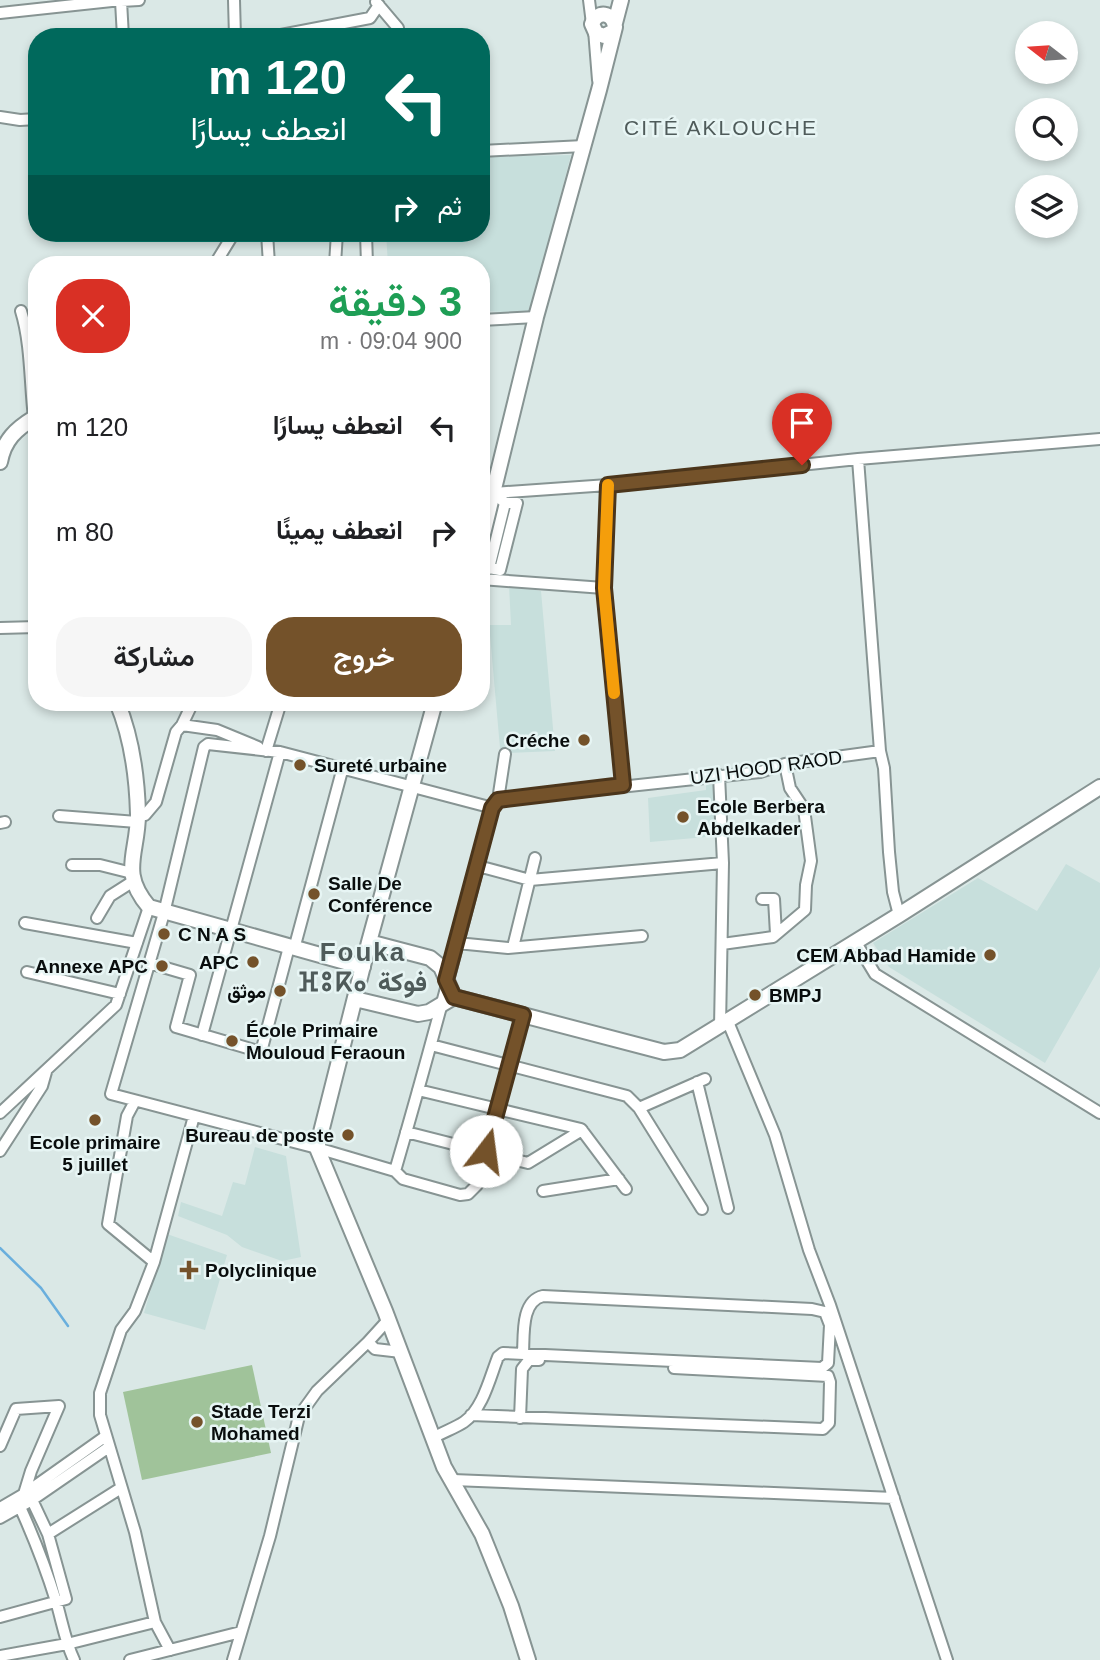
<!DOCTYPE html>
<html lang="ar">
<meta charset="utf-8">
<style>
:root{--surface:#fff;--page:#f6f6f6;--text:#202124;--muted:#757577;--accent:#74522a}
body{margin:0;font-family:Arial,Vazirmatn,"Noto Sans Tifinagh",sans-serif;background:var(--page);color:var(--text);direction:rtl;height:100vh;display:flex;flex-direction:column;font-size:26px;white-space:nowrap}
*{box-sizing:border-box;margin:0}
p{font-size:23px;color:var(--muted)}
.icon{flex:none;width:38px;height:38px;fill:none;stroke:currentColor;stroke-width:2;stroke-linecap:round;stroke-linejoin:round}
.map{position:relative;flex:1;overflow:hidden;direction:ltr}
.drawer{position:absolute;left:28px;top:256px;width:462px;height:455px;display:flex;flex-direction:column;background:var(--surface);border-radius:28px;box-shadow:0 4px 10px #0003;direction:rtl}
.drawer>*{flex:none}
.hud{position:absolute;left:28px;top:28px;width:462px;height:214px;border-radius:28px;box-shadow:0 4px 10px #0003;direction:rtl;background:#00695c;color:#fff;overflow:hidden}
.needle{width:46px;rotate:287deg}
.fabs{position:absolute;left:1015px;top:21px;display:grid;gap:14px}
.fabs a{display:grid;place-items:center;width:63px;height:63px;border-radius:50%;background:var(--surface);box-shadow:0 4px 10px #0003;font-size:35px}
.pin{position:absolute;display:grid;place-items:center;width:60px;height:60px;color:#fff;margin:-72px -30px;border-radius:50% 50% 50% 0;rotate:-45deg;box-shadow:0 0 7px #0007}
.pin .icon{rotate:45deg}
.me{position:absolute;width:77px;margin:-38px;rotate:15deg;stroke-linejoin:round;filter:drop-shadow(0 0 5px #0008)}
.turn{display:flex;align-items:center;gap:24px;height:147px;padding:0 28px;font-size:32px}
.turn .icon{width:91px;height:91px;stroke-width:2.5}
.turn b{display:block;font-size:49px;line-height:60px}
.then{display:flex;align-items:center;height:66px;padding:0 28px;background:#0003;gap:14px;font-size:26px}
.round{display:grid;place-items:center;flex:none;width:74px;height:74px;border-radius:28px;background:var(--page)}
.overview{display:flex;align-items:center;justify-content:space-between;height:119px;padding:0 28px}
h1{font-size:42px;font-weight:600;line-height:52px;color:#1e9e55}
.cta{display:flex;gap:14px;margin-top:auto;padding:14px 28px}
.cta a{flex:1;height:80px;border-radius:28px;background:var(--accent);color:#fff;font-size:28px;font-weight:600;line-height:80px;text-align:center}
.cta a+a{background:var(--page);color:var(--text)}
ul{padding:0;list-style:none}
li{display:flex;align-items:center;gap:21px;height:105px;padding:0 28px}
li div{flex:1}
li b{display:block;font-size:26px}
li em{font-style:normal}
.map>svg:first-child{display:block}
</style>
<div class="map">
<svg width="1100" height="1660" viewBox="0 0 1100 1660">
<rect width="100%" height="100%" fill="#dae8e6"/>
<!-- built -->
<path fill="#c7dfdc" d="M571 155 543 263 547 264 531 313 481 311V264H388L386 233H481V157Z
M509 585 541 591 555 751 507 753V748H500L490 635 481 633V625H511Z
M717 777V836L650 842 648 798 706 790V778Z
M1066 864 1100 883V967L1045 1063 889 967 873 943 978 878 1037 911Z
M255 1147 286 1156 301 1257 282 1261 242 1247 227 1235 178 1216 181 1202 222 1216 233 1182 245 1185Z
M167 1234 227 1255 205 1330 144 1313Z"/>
<!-- green -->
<path fill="#a0c39a" d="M252 1365 271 1453 142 1480 123 1392Z"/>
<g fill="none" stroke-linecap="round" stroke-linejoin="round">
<!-- stream -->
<path stroke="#6aafdd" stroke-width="2.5" d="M0 1248 41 1288 68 1326"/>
<!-- minor casing -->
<g stroke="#879493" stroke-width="14">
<path id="minor" d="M234 0 235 37
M589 0 592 24
M376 2 398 28 399 37
M0 13 121 0
M594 30 598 80
M281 35 370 18 379 5
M123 37 121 1 139 0
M0 117 20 120 37 119
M481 151 584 146
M267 233 269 264
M366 233 367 264
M215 264 234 233
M335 264 337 233
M21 311C31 343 30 384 34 418
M481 320 536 317
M858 459 880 751
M608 485 604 588 623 785
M494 493 608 485 858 459 1100 439
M489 568 500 570 517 503H505
M481 576 489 568 505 503 494 493
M481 579 604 588
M0 628 37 627
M182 725 193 702
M266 751 281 702
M719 775 723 863 720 1027
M498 800 505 754
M59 816 137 822
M138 816 145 815 156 802 176 732 182 725 217 730 258 747
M0 823 5 822
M72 865H100L132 873
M478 866 530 880 723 863
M762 899H774L776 934
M97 918 110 896 132 882
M25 923 137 943
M855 941 875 974 1100 1113
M457 943 508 948 642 936
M722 944 773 937 805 910 806 885 811 861 804 809 790 788 785 764
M513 947 535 858
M294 949 343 767
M149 963 190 975 176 1027 261 1052 289 947
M27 972 120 994
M523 1015 477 1185 468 1194 460 1195 403 1179 395 1171 317 1148 111 1094 164 913 204 747 208 744 280 752 493 808 498 800 760 772 785 764 880 751 884 768 889 852 893 892 899 915
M728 1022 775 1135 809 1250 830 1305 947 1660
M202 1035 280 752
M431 1045 627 1096 639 1108 705 1079
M697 1082 728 1208
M418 1090 581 1129 626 1189
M135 1101 127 1116 108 1224 154 1262
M639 1108 702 1209
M0 1113 116 1005 149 907
M406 1132 528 1163 582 1130
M0 1151 42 1086 46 1072
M395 1171C430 1051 462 930 493 808
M543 1191 619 1179
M388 1320 368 1342 375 1349 401 1352
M471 1415 823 1429 829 1423 830 1382 828 1376 674 1368
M520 1418 522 1369 529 1360H539
M433 1438C443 1432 455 1428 464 1422 483 1409 490 1377 498 1357L503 1353 822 1368 828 1363 830 1325 825 1312 812 1309 543 1296C521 1301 524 1334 523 1354
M0 1446 16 1409 59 1406 31 1471 20 1507C34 1538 46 1569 56 1601 62 1621 65 1641 74 1660
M453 1480 894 1498
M0 1508 24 1494 106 1436
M0 1518 32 1500 109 1447
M48 1534 121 1488
M0 1617 66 1599 48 1534 32 1500
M170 1650 155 1622 135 1532 100 1415V1393L121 1330 135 1311 154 1262 194 1116
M0 1656 67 1644 155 1622
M130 1660 241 1632
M233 1660 270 1536 299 1416 317 1391 368 1342"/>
</g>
<!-- major casing -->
<g stroke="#879493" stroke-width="18">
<path id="major" d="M615 23 621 0
M0 462C4 440 16 429 34 418L37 419
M481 542 536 317 599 90 615 27C613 12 597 10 592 24L596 33 604 36 612 32
M117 702C132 738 137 775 138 814 138 854 119 872 149 907L363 967
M435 702 369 942 317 1148 385 1311 444 1467 482 1534 511 1606 528 1660
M369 942 430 958 441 967 454 997
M355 999 418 1014 429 1012 454 997 664 1052 680 1050 899 915 1100 787"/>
</g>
<!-- minor -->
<use href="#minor" stroke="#fff" stroke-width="10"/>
<!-- major -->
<use href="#major" stroke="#fff" stroke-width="14"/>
</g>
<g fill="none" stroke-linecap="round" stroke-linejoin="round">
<!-- route casing -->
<g stroke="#4b351b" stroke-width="18">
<path id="route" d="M486 1151 523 1015 454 997 446 980 492 808 498 800 623 785 604 588 608 485 802 465"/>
</g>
<!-- route -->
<use href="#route" stroke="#74522a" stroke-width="12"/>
<!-- slow -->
<path stroke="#f59e0b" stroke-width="12" d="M608 485 604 588 614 693"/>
</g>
<!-- markers -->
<g fill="#74522a" stroke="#e7f5f4" stroke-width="2.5">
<circle cx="584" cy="740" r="7"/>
<circle cx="300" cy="765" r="7"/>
<circle cx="683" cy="817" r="7"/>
<circle cx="314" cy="894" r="7"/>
<circle cx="164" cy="934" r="7"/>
<circle cx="990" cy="955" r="7"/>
<circle cx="253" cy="962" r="7"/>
<circle cx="162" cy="966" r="7"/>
<circle cx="280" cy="991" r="7"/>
<circle cx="755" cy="995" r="7"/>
<circle cx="232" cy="1041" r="7"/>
<circle cx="95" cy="1120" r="7"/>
<circle cx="348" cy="1135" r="7"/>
<path d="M185.5 1259.5h7v7h7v7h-7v7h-7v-7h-7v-7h7z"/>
<circle cx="197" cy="1422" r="7"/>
</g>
<g text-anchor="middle" stroke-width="5" stroke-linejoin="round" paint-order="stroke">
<!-- poi labels -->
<g font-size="19" font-weight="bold" fill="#090d0d" stroke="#e7f5f4" text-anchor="start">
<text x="570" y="747" text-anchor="end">Créche</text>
<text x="314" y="772">Sureté urbaine</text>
<text x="697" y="813">Ecole Berbera<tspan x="697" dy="22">Abdelkader</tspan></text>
<text x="328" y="890">Salle De<tspan x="328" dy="22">Conférence</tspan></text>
<text x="178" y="941">C N A S</text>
<text x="976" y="962" text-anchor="end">CEM Abbad Hamide</text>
<text x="239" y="969" text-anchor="end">APC</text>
<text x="148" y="973" text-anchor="end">Annexe APC</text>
<text x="266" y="998" text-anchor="end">موثق</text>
<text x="769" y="1002">BMPJ</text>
<text x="246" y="1037">École Primaire<tspan x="246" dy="22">Mouloud Feraoun</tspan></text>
<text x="334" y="1142" text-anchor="end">Bureau de poste</text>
<text x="95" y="1149" text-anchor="middle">Ecole primaire<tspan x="95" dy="22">5 juillet</tspan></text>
<text x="205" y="1277">Polyclinique</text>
<text x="211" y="1418">Stade Terzi<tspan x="211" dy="22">Mohamed</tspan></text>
</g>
<!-- street labels -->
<g font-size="19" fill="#090d0d" stroke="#e7f5f4">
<text transform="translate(766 767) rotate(-8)" y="7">UZI HOOD RAOD</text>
</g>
<!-- neighbourhood labels -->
<g font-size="21" letter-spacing="2" fill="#4f5b5a" stroke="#e7f5f4">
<text x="721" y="135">CITÉ AKLOUCHE</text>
</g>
<!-- district labels -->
<g font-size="26" font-weight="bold" letter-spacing="2" fill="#4f5b5a" stroke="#e7f5f4">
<text x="363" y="961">Fouka<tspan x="363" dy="30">ⴼⵓⴽⴰ فوكة</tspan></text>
</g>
</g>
</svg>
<div class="fabs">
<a><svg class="needle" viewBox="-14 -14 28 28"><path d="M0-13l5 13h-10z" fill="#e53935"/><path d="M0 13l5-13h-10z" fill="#757577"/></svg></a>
<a><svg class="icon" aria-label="search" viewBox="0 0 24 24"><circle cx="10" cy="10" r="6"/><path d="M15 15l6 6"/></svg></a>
<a><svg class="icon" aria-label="layers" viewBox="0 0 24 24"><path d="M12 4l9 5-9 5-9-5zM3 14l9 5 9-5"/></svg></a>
</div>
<div class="pin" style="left:802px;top:465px;background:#d93025"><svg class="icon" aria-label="arrive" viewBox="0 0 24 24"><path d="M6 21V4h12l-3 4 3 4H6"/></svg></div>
<svg class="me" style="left:486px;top:1151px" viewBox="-20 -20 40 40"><circle r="19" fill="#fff"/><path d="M0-13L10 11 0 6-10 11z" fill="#74522a"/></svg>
<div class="hud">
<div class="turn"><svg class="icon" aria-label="left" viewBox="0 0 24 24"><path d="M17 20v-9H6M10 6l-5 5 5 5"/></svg><div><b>120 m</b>انعطف يسارًا</div></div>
<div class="then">ثم<svg class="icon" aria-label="right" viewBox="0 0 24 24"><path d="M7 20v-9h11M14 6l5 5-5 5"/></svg></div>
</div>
<section class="drawer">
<div class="overview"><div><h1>3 دقيقة</h1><p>900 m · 09:04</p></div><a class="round" style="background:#d93025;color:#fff"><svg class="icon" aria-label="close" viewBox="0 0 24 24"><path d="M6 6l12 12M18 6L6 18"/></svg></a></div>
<ul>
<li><svg class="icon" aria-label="left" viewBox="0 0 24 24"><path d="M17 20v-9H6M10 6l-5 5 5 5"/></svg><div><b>انعطف يسارًا</b></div><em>120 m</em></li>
<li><svg class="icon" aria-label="right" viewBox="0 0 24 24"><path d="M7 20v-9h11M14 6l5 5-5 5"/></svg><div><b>انعطف يمينًا</b></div><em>80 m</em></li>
</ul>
<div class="cta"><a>خروج</a><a>مشاركة</a></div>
</section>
</div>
